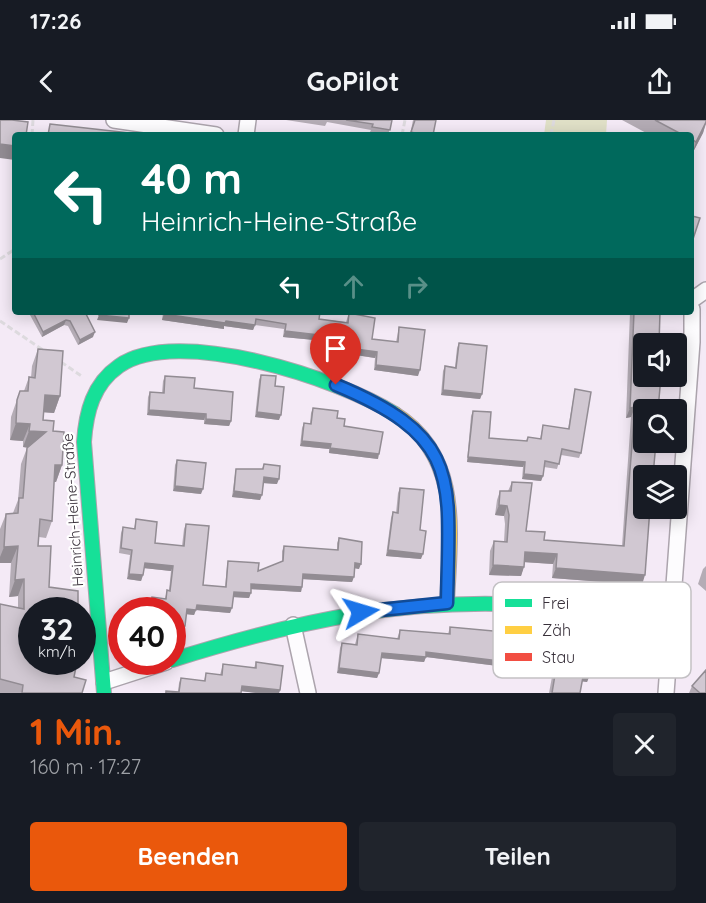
<!DOCTYPE html>
<html lang="de">
<meta charset="utf-8">
<style>
:root{--surface:#171b24;--page:#20242c;--text:#f1f3f6;--muted:#9ea1a6;--accent:#ea580c}
body{margin:0;font-family:Quicksand,sans-serif;background:var(--page);color:var(--text);height:100vh;display:flex;flex-direction:column;font-size:22px;white-space:nowrap}
*{box-sizing:border-box;margin:0}
p{font-size:20px;color:var(--muted)}
.icon{flex:none;width:33px;height:33px;fill:none;stroke:currentColor;stroke-width:2;stroke-linecap:round;stroke-linejoin:round}
.map{position:relative;height:573px;overflow:hidden}
.side{display:flex;flex-direction:column;background:var(--surface);flex:1}
.side>*{flex:none}
.top-card{position:absolute;left:12px;top:12px;width:682px;height:183px;border-radius:6px;box-shadow:0 3px 15px #0003;background:#00695c;color:#fff;overflow:hidden}
.tools{position:absolute;left:633px;top:213px;display:grid;gap:12px}
.tools a{display:grid;place-items:center;width:54px;height:54px;border-radius:6px;background:var(--surface);box-shadow:0 3px 15px #0003;font-size:30px}
.speed{position:absolute;left:18px;top:477px;display:flex;gap:12px;font-size:30px;font-weight:700;text-align:center}
.speed>*{display:grid;place-content:center;width:78px;height:78px;border-radius:50%;background:var(--surface);box-shadow:0 3px 15px #0003;line-height:1}
.speed small{font-size:15px;font-weight:400}
.speed .limit{border:9px solid #d22;background:#fff;color:#111}
.pin{position:absolute;display:grid;place-items:center;width:51px;height:51px;color:#fff;margin:-62px -26px;border-radius:50% 50% 50% 0;rotate:-45deg;box-shadow:0 0 6px #0007}
.pin .icon{rotate:45deg}
.me{position:absolute;width:66px;margin:-33px;rotate:83deg;stroke-linejoin:round;filter:drop-shadow(0 0 4px #0008)}
.turn{display:flex;align-items:center;gap:21px;height:126px;padding:0 30px;font-size:27px}
.turn .icon{width:78px;height:78px;stroke-width:2.5}
.turn b{display:block;font-size:42px;line-height:51px}
.lanes{display:flex;align-items:center;height:57px;padding:0 30px;background:#0003;justify-content:center;gap:30px;direction:ltr}
.lanes .off{opacity:.35}
.round{display:grid;place-items:center;flex:none;width:63px;height:63px;border-radius:6px;background:var(--page)}
.headline{display:flex;align-items:center;justify-content:space-between;height:102px;padding:0 30px}
h1{font-size:36px;font-weight:800;line-height:45px;color:var(--accent)}
.primary-button{display:flex;gap:12px;margin-top:auto;padding:12px 30px}
.primary-button a{flex:1;height:69px;border-radius:6px;background:var(--accent);color:#fff;font-size:24px;font-weight:800;line-height:69px;text-align:center}
.primary-button a+a{background:var(--page);color:var(--text)}
.status{display:flex;justify-content:space-between;align-items:center;height:42px;padding:0 30px;background:var(--surface);direction:ltr}
.status svg{height:16px;fill:currentColor}
header{display:flex;justify-content:space-between;align-items:center;height:78px;padding:0 30px;background:var(--surface);font-size:27px;font-weight:800}
.map>svg:first-child{display:block}
</style>
<div class="status"><b>17:26</b><svg viewBox="0 0 49 12"><path d="M0 12V9h3v3zM5 12V6h3v6zM10 12V3h3v9zM15 12V0h3v12zM26 1h20v11H26zM47 4h2v5h-2z"/></svg></div>
<header><svg class="icon" aria-label="back" viewBox="0 0 24 24"><path d="M15 5l-7 7 7 7"/></svg>GoPilot<svg class="icon" aria-label="share" viewBox="0 0 24 24"><path d="M12 15V3M7 8l5-5 5 5M5 13v7h14v-7"/></svg></header>
<div class="map">
<svg width="706" height="573" viewBox="0 0 706 573">
<rect width="100%" height="100%" fill="#f4eaf6"/>
<!-- green -->
<path fill="#e0e0c7" d="M546 0H607L606 15H544Z"/>
<g fill="none" stroke-linecap="round" stroke-linejoin="round">
<!-- street casing -->
<g stroke="#aca4ad" stroke-width="18">
<path id="street" d="M114 0 216 15
M246 15 248 0
M692 180 706 170
M293 505 308 573
M104 562 166 542
M666 573 692 222V189"/>
</g>
<!-- fast casing -->
<g stroke="#aca4ad" stroke-width="16">
<path id="fast" d="M172 540C300 500 409 476 545 486
M104 573 84 322C86 292 93 264 119 246 177 205 340 259 395 294"/>
</g>
<!-- slow casing -->
<g stroke="#aca4ad" stroke-width="16">
<path id="slow" d="M395 294C463 337 450 413 447 483"/>
</g>
<!-- jam casing -->
<g stroke="#aca4ad" stroke-width="16">
<path id="jam" d="M545 486 673 497"/>
</g>
<!-- path -->
<path stroke="#dddade" stroke-width="3" stroke-dasharray="6 3" stroke-linecap="butt" d="M32 15 33 0
M402 15 405 0
M551 15 554 0
M0 139 15 129
M0 201 43 230
M61 242 83 257"/>
<!-- street -->
<use href="#street" stroke="#fdfcfe" stroke-width="15"/>
<!-- fast -->
<use href="#fast" stroke="#16e098" stroke-width="14"/>
<!-- slow -->
<use href="#slow" stroke="#ffcf43" stroke-width="14"/>
<!-- jam -->
<use href="#jam" stroke="#f24e42" stroke-width="14"/>
</g>
<!-- wall -->
<path fill="#b4acb5" d="M286 0H392L388 15 370 12 371 10 327 2 325 6Z
M413 0H436L433 15H410Z
M622 0H706V4L703 13 692 34V15H650Z
M31 192H85L93 217 78 225 68 206 64 205 42 217 30 195Z
M152 192H320L319 199 346 202 349 193 372 219 396 222 399 207 418 256 374 250 375 238 324 230 325 221 283 217 284 209 255 205 253 210 224 206V209L162 200 163 193Z
M630 192H660L642 465 552 458 553 444 525 442 521 456 489 455 490 431 494 421 504 422 505 404 504 396 495 395 497 380 500 371H508L512 362 526 411 544 420 622 426 631 297 626 298Z
M459 223 482 274 480 279 441 275 443 251 445 246 455 247 457 228Z
M38 229 60 276 54 293 44 292 43 300 53 311 62 345 56 362H54L52 401 46 418 39 417 32 490 74 557 82 573H0V484L18 488V476L9 477 11 443H0V409L6 394 13 393 18 380 21 344 27 328 23 327V321L10 320 11 297 20 271H24L29 257 31 258 32 246Z
M261 255 275 266 279 300 255 297 259 260Z
M165 256 194 268 231 301 229 306 204 304V300L147 295 148 277 150 272 162 273 163 261Z
M575 269 581 333 579 338 561 335 557 349 544 347 543 356 541 361 522 359 523 347 467 342 471 296 473 291 489 318 526 321 528 317 540 319 543 305 568 309 574 274Z
M313 288 337 298 378 339 329 333V329L300 326 302 308 304 303 310 304 311 293Z
M177 340 201 374 173 371 175 345Z
M264 344 277 364 264 363 260 380 232 377 235 354 236 349H262Z
M400 368 420 410 421 439 386 436 391 398 393 392 396 393 398 373Z
M136 399 155 423 182 426 184 409 186 404 203 465 225 467 227 446 228 441 258 451 282 442V431L284 426 337 430V423L339 418 359 449 355 448 352 462 303 459 301 472 251 469 249 478 233 477 230 493 196 490 194 495 186 494 185 506 183 511 172 490H150V483L152 477 165 479 167 470H169L171 451 144 448 143 455 141 461 127 459 130 435 119 433 121 413 123 407 134 409Z
M706 446V471L698 464 703 449Z
M518 503 529 539 527 544 508 541 506 547 426 537 424 542 381 538 379 553 377 558 337 553 340 528 342 523 355 524 358 514 397 519 400 510 448 514 450 507 515 513Z
M585 508 625 554 591 552 587 562 582 561 580 573H549L554 546 559 531H579V523Z
M256 542 280 570 279 573H256L242 571 241 573H165L166 571 178 572 179 563 181 558 204 561 206 553 220 555 223 544 254 548Z
M692 566 706 573H689Z"/>
<!-- shaded-wall -->
<path fill="#928c93" d="M706 2 703 13 692 34 696 22Z
M0 24 15 26V40L0 38Z
M164 194 226 201 255 205 253 210 224 206V209L162 200Z
M99 195 129 198 127 203 97 200Z
M66 200 64 205 42 217 43 212Z
M285 211 327 216 325 221 283 217Z
M95 212 93 217 78 225 80 220Z
M326 225 377 232 375 238 324 230Z
M376 245 420 250 418 256 374 250Z
M443 270 482 274 480 279 441 275Z
M45 275 60 276 54 293 39 292Z
M635 287 631 297 626 298 630 288Z
M149 290 206 294 204 300 147 295Z
M257 292 281 295 279 300 255 297Z
M206 299 231 301 229 306 204 304Z
M16 303 30 304 23 321 10 320Z
M29 311 46 312 40 328 23 327Z
M302 321 331 324 329 329 300 326Z
M330 328 379 334 378 339 329 333Z
M468 337 525 342 523 347 467 342Z
M55 345H62L56 362 49 361Z
M524 354 543 356 541 361 522 359Z
M264 357 279 359 277 364 262 363Z
M175 366 203 369 201 374 173 371Z
M234 371 262 375 260 380 232 377Z
M499 385 507 386 504 396 495 395Z
M18 426 11 443H0V437L4 427Z
M388 430 423 434 421 439 386 436Z
M525 432 557 434 553 444 522 442Z
M145 443 173 446 171 451 143 448Z
M355 443 361 444 359 449 353 448Z
M493 445 524 447 521 456 489 455Z
M556 448 645 455 642 465 552 458Z
M129 454 143 455 141 461 127 459Z
M303 454 354 457 352 462 301 459Z
M24 459 18 476 9 477 15 460Z
M251 464 302 467 301 472 249 469Z
M234 472 251 473 249 478 232 477Z
M197 485 232 488 230 493 196 490 194 495 185 494 187 489Z
M172 505 185 506 183 511 172 510Z
M426 532 508 542 506 547 426 537 424 542 380 538 382 533Z
M509 536 529 539 527 544 507 541Z
M594 537 631 539 625 554 591 552 587 562 579 561 585 546Z
M339 548 379 553 377 558 337 553Z
M242 566 280 570 279 573H256L240 571Z"/>
<!-- building -->
<path fill="#d1c8d2" stroke="#928c93" stroke-width="1.5" d="M0 0H12L28 2 26 15H15V26L0 24Z
M346 0H392L390 10 372 7 373 4Z
M415 0H436L433 15H422L411 12Z
M655 0H706V2L696 22 692 19V15H683Z
M50 4 130 13 141 15H48Z
M692 96 700 98 692 122Z
M33 192H85L95 212 80 220 70 201 66 200 43 212Z
M99 192H129V198L99 195Z
M164 192H320L319 199 348 203 349 193 375 198 372 219 398 222 399 207 425 210 420 250 376 245 377 232 326 225 327 216 285 211 286 204 256 199 255 205 226 201 225 203 164 194Z
M634 192H660L659 224H644V256H661L658 290H644V322H656L653 356H644V388H650L645 455 556 448 557 434 525 432 524 447 493 445 494 421 507 422 509 395 507 386 499 385 500 371H511L512 362 532 363 526 411 545 412 544 420 624 426 635 287 630 288Z
M459 223 487 226 482 274 443 270 445 246 456 248Z
M38 229 63 231 60 276 45 275 43 300 54 301 53 311 64 312 62 345H55L52 401 40 399 38 426H51L49 467 78 471V487L76 486 75 490H32V542H77L74 557 86 560 82 573H22L23 565 0 559V484L24 489V459L15 460 18 426 4 427 6 394 18 393 19 378H23L27 328 46 312 29 311 30 304 16 303 17 280 20 271H28L29 257 35 258Z
M261 255 276 256 275 266 284 267 281 295 257 292Z
M165 256 195 258 194 268 233 272 231 301 206 299V294L149 290 150 272 164 273Z
M575 269 591 272 581 333 562 329 559 344 545 341 543 356 524 354 525 342 468 337 473 291 491 292 489 318 527 321 528 317 541 319 543 305 569 309Z
M313 288 338 291 337 298 345 299 344 306 383 312 379 334 330 328 331 324 302 321 304 303 311 304Z
M177 340 206 343 203 369 175 366Z
M264 344 280 346 279 359 264 357 262 375 234 371 236 349H263Z
M400 368 424 370 420 410 426 411 423 434 388 430 393 392 398 393Z
M136 399 157 402 155 423 184 426 186 404 209 406 203 465 226 467 228 441 259 443 258 451 283 441 284 426 338 430 339 418 362 422 361 444 355 443 354 457 303 454 302 467 251 464V473L234 472 232 488 197 485 196 490 187 489 185 506 172 505V490H151L152 477 166 479 167 470 170 471 173 446 145 443 143 455 129 454 132 430 121 428 123 407 135 409Z
M518 503 534 506 529 539 509 536 508 542 426 532V537L382 533 379 553 339 548 342 523 357 525 358 514 399 519 400 510 450 514V507L516 513Z
M585 508 633 513 631 539 594 537 592 547 585 546 580 573H552L559 531H582Z
M256 542 283 546 280 570 242 566 241 573H166V571L179 572 181 558 205 561 206 553 222 555 223 544 256 548Z
M706 550V573H700L692 566Z"/>
<g fill="none" stroke-linecap="round" stroke-linejoin="round">
<!-- route casing -->
<g stroke="#114b97" stroke-width="15">
<path id="route" d="M336 265C463 318 449 359 447 483L361 492"/>
</g>
<!-- route -->
<use href="#route" stroke="#1a73e8" stroke-width="10"/>
</g>
<g text-anchor="middle" stroke-width="4.5" stroke-linejoin="round" paint-order="stroke">
<!-- street labels -->
<g font-size="15" fill="#38303a" stroke="#fff">
<text transform="translate(73 390) rotate(-94)" y="5">Heinrich-Heine-Straße</text>
</g>
</g>
<!-- legend -->
<rect x="493" y="462" width="198" height="96" rx="9" fill="#fff" stroke="#c3c1c4" stroke-width="1.5"/>
<rect x="505" y="479" width="27" height="8" fill="#16e098"/>
<rect x="505" y="506" width="27" height="8" fill="#ffcf43"/>
<rect x="505" y="533" width="27" height="8" fill="#f24e42"/>
<g font-size="16" fill="#38303a">
<text x="542" y="489">Frei</text>
<text x="542" y="516">Zäh</text>
<text x="542" y="543">Stau</text>
</g>
</svg>
<div class="tools">
<a><svg class="icon" aria-label="sound" viewBox="0 0 24 24"><path d="M4 9h4l5-4v14l-5-4H4zM17 9q2 3 0 6"/></svg></a>
<a><svg class="icon" aria-label="search" viewBox="0 0 24 24"><circle cx="10" cy="10" r="6"/><path d="M15 15l6 6"/></svg></a>
<a><svg class="icon" aria-label="layers" viewBox="0 0 24 24"><path d="M12 4l9 5-9 5-9-5zM3 14l9 5 9-5"/></svg></a>
</div>
<div class="speed"><div>32<small>km/h</small></div><div class="limit">40</div></div>
<div class="pin" style="left:336px;top:265px;background:#d93025"><svg class="icon" aria-label="arrive" viewBox="0 0 24 24"><path d="M6 21V4h12l-3 4 3 4H6"/></svg></div>
<svg class="me" style="left:361px;top:492px" viewBox="-20 -20 40 40"><path d="M0-17L14 15 0 8-14 15z" fill="#1a73e8" stroke="#fff" stroke-width="4"/></svg>
<div class="top-card">
<div class="turn"><svg class="icon" aria-label="left" viewBox="0 0 24 24"><path d="M17 20v-9H6M10 6l-5 5 5 5"/></svg><div><b>40 m</b>Heinrich-Heine-Straße</div></div>
<div class="lanes"><svg class="icon" aria-label="left" viewBox="0 0 24 24"><path d="M17 20v-9H6M10 6l-5 5 5 5"/></svg><svg class="icon off" aria-label="ahead" viewBox="0 0 24 24"><path d="M12 20V5M6 11l6-6 6 6"/></svg><svg class="icon off" aria-label="right" viewBox="0 0 24 24"><path d="M7 20v-9h11M14 6l5 5-5 5"/></svg></div>
</div>
</div>
<section class="side">
<div class="headline"><div><h1>1 Min.</h1><p>160 m · 17:27</p></div><a class="round"><svg class="icon" aria-label="close" viewBox="0 0 24 24"><path d="M6 6l12 12M18 6L6 18"/></svg></a></div>
<div class="primary-button"><a>Beenden</a><a>Teilen</a></div>
</section>
